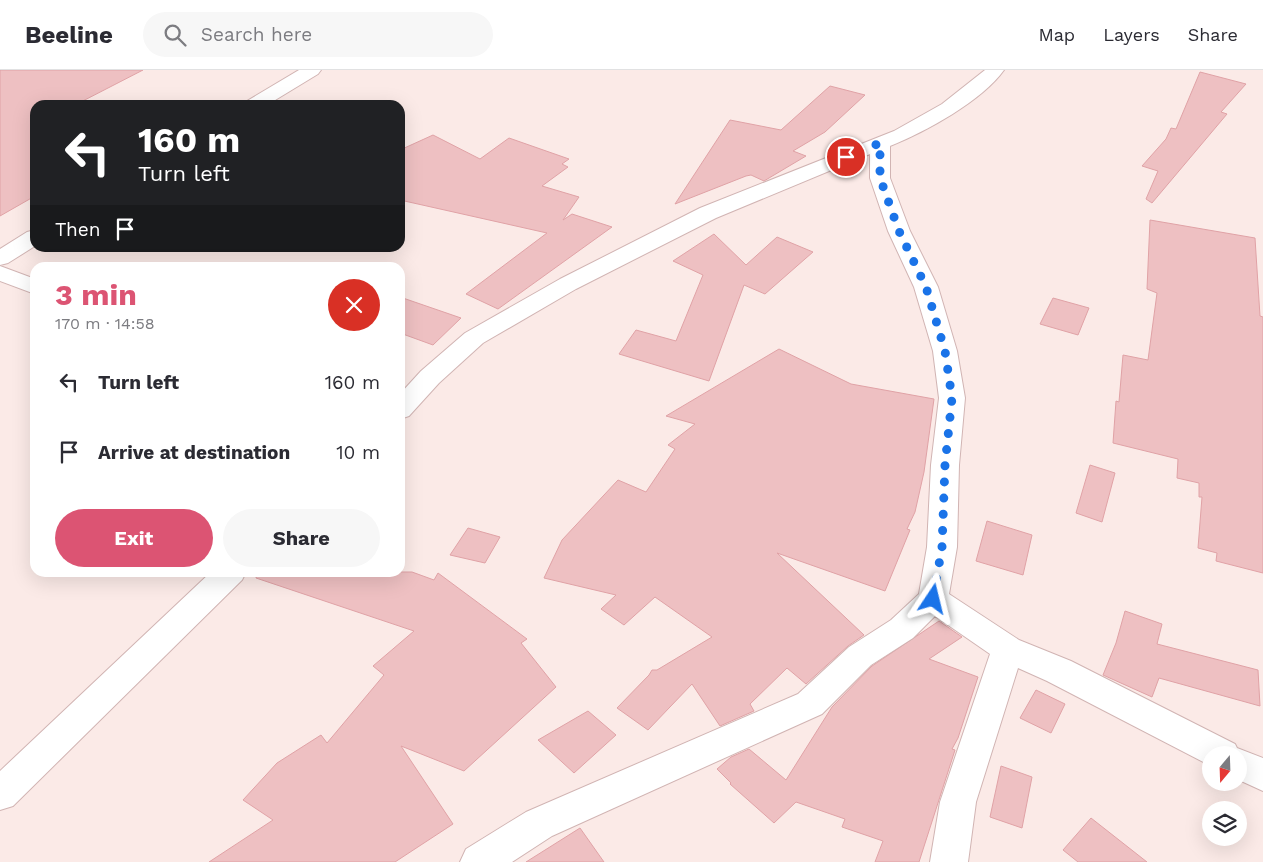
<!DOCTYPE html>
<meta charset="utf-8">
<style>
:root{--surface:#fff;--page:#f7f7f7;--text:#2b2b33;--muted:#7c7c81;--line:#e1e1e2;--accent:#dc5473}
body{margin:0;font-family:"Work Sans",sans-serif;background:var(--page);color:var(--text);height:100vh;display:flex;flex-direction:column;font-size:19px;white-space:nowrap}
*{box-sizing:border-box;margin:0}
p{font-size:16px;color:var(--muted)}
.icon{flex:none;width:28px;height:28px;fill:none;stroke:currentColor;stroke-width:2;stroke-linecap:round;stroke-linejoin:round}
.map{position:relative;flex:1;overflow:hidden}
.details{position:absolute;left:30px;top:192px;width:375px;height:315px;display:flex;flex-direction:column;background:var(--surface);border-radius:15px;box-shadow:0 5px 20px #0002}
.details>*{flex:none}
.hud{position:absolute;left:30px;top:30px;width:375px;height:152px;border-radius:15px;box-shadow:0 5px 20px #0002;background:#202124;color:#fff;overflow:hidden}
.needle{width:32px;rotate:199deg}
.buttons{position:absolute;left:1202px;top:676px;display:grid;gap:10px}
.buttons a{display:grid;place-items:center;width:45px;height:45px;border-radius:50%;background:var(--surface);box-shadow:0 5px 20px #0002;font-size:25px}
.pin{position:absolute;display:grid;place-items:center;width:42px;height:42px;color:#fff;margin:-21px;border:2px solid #fff;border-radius:50%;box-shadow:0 1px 5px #0007}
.me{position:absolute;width:55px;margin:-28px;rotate:10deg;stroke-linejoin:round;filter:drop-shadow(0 0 4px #0008)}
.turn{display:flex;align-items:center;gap:18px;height:105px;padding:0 25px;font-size:22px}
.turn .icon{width:65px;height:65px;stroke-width:2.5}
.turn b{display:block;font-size:35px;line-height:42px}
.then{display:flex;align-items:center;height:48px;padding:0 25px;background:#0003;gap:10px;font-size:19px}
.round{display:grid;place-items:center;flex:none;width:52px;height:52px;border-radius:26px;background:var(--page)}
.overview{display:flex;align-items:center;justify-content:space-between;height:85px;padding:0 25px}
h1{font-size:30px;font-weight:700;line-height:38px;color:var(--accent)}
.button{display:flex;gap:10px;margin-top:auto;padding:10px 25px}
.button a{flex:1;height:58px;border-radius:30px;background:var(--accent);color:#fff;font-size:20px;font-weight:700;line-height:58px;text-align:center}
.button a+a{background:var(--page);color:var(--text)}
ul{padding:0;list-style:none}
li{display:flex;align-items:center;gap:15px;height:70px;padding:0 25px}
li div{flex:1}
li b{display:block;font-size:19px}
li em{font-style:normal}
header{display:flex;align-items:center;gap:30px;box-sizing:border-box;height:70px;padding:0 25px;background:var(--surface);border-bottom:1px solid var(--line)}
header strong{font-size:24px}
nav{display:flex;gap:28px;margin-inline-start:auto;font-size:18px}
.search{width:350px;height:45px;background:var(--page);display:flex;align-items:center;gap:12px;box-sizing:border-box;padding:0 18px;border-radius:28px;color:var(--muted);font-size:19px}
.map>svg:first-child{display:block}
</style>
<header>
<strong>Beeline</strong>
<div class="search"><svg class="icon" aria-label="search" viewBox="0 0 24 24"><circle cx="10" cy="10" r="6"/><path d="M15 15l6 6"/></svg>Search here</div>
<nav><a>Map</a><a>Layers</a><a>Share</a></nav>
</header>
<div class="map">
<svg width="1263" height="792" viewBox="0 0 1263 792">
<rect width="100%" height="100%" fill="#fbeae7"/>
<!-- building -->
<path fill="#eec0c2" stroke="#e0a2a6" d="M0 0H143L75 35H35V126L0 146Z
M1200 2 1246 14 1221 42 1227 44 1152 133 1146 129 1158 101 1142 96 1166 69 1171 58 1176 59Z
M830 16 865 25 825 62 793 81 806 86 764 111 751 105 746 106 675 134 730 50 781 60Z
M433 65 480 89 509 68 569 89 562 94 568 97 542 116 579 127 563 150 572 144 612 157 498 239 466 224 547 163 400 130V80Z
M1150 150 1255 168 1260 246 1263 247V503L1216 491 1217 483 1198 478 1202 427H1199V413L1177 408 1178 389 1113 373 1116 331 1119 332 1123 285 1148 290 1157 223 1147 219Z
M714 164 746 195 777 167 813 182 765 224 744 215 709 311 619 284 636 260 676 271 703 205 673 191Z
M400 227 461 248 433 275 400 263Z
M1053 228 1089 238 1078 265 1040 254Z
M779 279 851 314 934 329 924 402 915 442 907 459 910 460 885 521 777 483 864 565 848 576 806 614 787 598 750 634 754 641 720 656 692 614 648 660 617 638 649 605 652 600H657L712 567 655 527 624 555 601 539 616 525 544 508 562 470 618 410 646 422 675 379 668 375 695 354 666 346Z
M1090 395 1115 403 1102 452 1076 443Z
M987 451 1032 465 1023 505 976 491Z
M468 458 500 467 485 493 450 485Z
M257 502H412L434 510 438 503 527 569 521 573 556 617 464 701 401 676 453 754 395 792H209L273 750 243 730 277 693 321 665 327 673 384 605 373 596 414 561 256 508Z
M1125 541 1162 554 1157 574 1258 600 1260 636 1159 608 1152 627 1103 605 1116 573Z
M939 551 962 567 929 589 978 607 958 668 952 679 955 680 919 792H875L883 771 842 757 845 749 796 732 774 753 730 714 731 713 717 699 731 687 749 679 786 710 832 637 872 596Z
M1036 620 1065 634 1051 663 1020 648Z
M588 641 616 665 574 703 538 670Z
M1001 696 1032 707 1022 758 990 747Z
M1091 748 1147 792H1078L1063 780Z
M580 758 604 792H526Z"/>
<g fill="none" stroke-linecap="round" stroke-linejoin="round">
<!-- minor casing -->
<g stroke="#d1b4b3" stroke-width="2">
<path id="minor" d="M299 0H321L318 4 267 35H245L247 31Z
M985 0H1004C982 31 925 62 890 76V108L910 161 938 217 957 281 965 328 959 395 957 477 949 524 1019 570 1071 591 1235 674 1237 678 1263 688V721L1239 710V685H1211V696L1047 611 1018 598 976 732 968 792H930L940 732 990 584 935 546 913 568 871 595 822 644 552 766 512 792H460L466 779 526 742 798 624 849 577 891 550 919 524 927 477 931 395 939 328 933 281 914 217 888 161 870 108V84L716 148 576 219 483 273 439 313 409 346 400 349V324L421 301 465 263 560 209 700 138 894 61 942 34Z
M35 160V176L8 193 0 195V179L27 162Z
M0 196 35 209V224L0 211Z
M211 502H246L242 510 13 736 0 740V701Z"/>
</g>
<!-- minor -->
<use href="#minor" fill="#fff" fill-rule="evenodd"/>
</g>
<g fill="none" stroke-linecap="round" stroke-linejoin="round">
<!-- route -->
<path stroke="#1a73e8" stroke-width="9" stroke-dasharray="0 16.2" d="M846 87 880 73V108L899 161 926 217 945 281 952 328 945 395 942 477 933 529"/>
</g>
</svg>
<div class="buttons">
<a><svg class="needle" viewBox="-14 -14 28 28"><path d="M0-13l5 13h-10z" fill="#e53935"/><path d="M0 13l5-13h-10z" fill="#7c7c81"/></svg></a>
<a><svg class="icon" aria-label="layers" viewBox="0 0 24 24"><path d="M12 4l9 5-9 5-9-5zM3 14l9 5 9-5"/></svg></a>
</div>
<div class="pin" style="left:846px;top:87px;background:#d93025"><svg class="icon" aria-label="arrive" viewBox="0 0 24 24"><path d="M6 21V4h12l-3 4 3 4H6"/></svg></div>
<svg class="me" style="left:933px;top:529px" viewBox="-20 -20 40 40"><path d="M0-17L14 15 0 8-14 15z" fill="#1a73e8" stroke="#fff" stroke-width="4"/></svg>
<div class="hud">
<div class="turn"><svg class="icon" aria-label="left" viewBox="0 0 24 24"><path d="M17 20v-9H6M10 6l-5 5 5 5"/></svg><div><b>160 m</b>Turn left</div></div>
<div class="then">Then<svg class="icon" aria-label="arrive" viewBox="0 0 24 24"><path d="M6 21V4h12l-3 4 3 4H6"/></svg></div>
</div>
<section class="details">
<div class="overview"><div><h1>3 min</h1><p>170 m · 14:58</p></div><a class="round" style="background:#d93025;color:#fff"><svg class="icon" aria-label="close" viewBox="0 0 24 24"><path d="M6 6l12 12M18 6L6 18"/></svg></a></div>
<ul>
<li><svg class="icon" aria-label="left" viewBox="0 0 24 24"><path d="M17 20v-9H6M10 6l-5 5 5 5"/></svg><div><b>Turn left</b></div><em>160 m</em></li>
<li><svg class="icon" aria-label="arrive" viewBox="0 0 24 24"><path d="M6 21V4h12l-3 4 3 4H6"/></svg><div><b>Arrive at destination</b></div><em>10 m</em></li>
</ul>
<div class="button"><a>Exit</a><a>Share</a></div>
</section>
</div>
